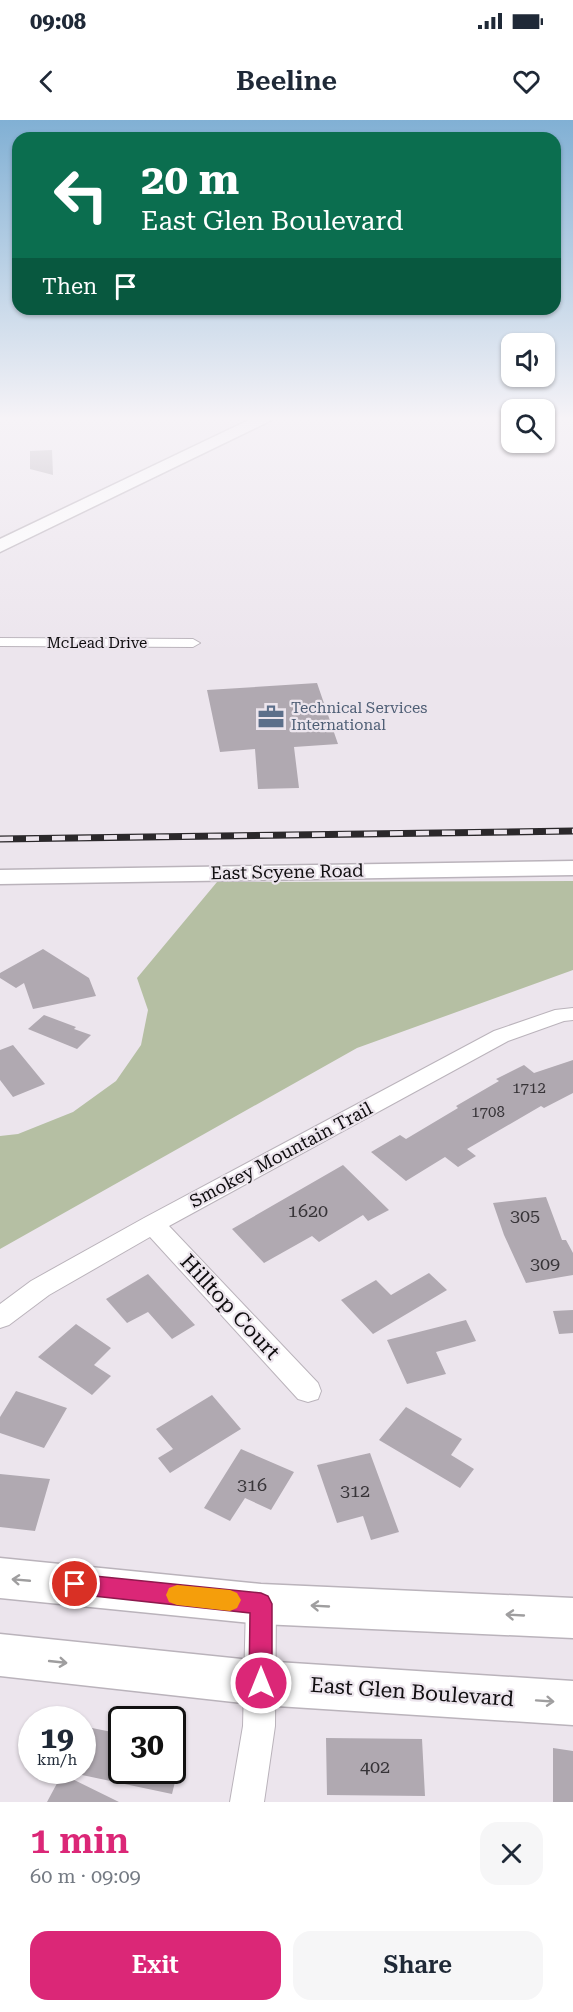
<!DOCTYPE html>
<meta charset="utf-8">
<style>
:root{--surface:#fff;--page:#f6f6f7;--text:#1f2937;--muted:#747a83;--accent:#db2777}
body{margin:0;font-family:"Roboto Serif",serif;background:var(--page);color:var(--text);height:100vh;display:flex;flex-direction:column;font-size:22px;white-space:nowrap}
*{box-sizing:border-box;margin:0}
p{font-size:20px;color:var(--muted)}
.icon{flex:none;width:33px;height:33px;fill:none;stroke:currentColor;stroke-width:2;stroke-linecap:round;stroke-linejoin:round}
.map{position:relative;height:1682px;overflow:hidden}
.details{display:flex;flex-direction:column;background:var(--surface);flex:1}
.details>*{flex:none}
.hud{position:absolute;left:12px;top:12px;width:549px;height:183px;border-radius:18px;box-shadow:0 2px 4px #0004;background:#0b6e4f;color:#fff;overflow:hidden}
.controls{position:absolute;left:501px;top:213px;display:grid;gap:12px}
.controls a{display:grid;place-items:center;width:54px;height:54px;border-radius:12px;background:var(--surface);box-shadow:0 2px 4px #0004;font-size:30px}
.speed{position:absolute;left:18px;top:1586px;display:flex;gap:12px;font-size:30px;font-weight:700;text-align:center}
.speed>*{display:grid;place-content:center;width:78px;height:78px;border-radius:50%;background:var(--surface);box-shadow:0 2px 4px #0004;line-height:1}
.speed small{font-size:15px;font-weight:400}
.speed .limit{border:3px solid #111;border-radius:9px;background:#fff;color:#111}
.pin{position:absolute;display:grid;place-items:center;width:51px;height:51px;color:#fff;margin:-26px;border:3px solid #fff;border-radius:50%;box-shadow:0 2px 6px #0007}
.me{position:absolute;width:66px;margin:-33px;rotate:0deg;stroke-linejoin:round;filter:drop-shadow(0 0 4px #0008)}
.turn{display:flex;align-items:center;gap:21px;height:126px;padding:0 30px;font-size:27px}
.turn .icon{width:78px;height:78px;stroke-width:2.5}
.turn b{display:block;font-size:42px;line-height:51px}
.then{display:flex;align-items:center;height:57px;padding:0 30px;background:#0003;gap:12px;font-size:22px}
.round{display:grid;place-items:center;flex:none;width:63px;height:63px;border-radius:18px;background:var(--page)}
.overview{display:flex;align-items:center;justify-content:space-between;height:102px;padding:0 30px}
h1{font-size:36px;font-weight:600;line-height:45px;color:var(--accent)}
.primary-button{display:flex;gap:12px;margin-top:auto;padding:12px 30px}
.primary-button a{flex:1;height:69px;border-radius:18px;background:var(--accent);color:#fff;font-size:24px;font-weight:600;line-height:69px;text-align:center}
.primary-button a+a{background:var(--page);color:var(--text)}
.status{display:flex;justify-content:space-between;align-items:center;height:42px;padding:0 30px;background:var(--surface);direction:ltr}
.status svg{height:16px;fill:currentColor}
header{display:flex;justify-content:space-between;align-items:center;height:78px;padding:0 30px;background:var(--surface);font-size:27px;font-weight:600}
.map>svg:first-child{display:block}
</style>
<div class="status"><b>09:08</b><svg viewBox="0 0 49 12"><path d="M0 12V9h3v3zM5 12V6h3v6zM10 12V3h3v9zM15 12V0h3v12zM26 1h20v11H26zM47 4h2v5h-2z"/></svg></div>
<header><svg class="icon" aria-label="back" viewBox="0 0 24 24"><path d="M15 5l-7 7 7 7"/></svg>Beeline<svg class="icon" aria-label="heart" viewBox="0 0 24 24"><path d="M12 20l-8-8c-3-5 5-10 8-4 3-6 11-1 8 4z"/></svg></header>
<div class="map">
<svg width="573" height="1682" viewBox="0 0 573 1682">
<rect width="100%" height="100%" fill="#ece5ed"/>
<!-- green -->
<path fill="#b5bfa3" d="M573 761V850L357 928 0 1129V1016L18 1014 73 992 116 961 141 925 148 890 137 858 217 762Z"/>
<!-- building -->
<path fill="#b0a9b1" d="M52 330 53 355 30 349V331Z
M317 563 338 624 294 627 299 668 258 669 255 629 220 632 207 570Z
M43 829 89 858 96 876 33 889 24 863 16 868 0 858V853Z
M44 895 76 907 74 909 91 915 77 929 28 909Z
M13 925 45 964 13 977 0 960V930Z
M573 940V973L544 988 541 986 467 1029 476 1036 458 1047 445 1037 406 1061 371 1032 400 1015 406 1019 458 988 456 986 499 961 496 959 524 945 534 953Z
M343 1045 389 1090 368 1101 363 1095 319 1122 312 1116 264 1143 232 1109Z
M546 1077 562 1120H566L573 1133V1155L526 1163 504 1115 493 1083Z
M429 1153 447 1170 373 1214 341 1180 376 1160 391 1175Z
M148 1154 195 1205 172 1219 148 1192 127 1203 106 1179Z
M573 1190V1213L559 1214 553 1191Z
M466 1200 476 1221 436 1232 446 1254 407 1264 387 1220Z
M76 1204 111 1228 94 1245 111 1256 92 1275 38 1237Z
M16 1271 67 1288 44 1328 0 1313V1297Z
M212 1275 241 1309 170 1353 158 1338 173 1329 156 1309Z
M406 1287 462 1319 451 1335 474 1349 460 1368 379 1320Z
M241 1329 294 1352 271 1390 245 1378 230 1401 204 1388Z
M370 1333 399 1412 371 1420 363 1396 337 1403 317 1345Z
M0 1354 50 1359 35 1411 0 1407Z
M87 1607 122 1614V1650H178L172 1674 82 1655V1623Z
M326 1618 422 1619 425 1676 327 1675Z
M553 1628 573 1631V1682H553Z
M62 1654 119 1682H47Z"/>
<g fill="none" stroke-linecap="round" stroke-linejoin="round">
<!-- minor casing -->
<g stroke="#bab3bb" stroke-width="2">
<path id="minor" d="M0 518 193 519 200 523 193 527 0 526Z
M573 888V900L564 901 508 921 169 1106 318 1263 321 1271 318 1279 308 1282 298 1279 150 1117 49 1175 9 1205 0 1208V1184L31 1161 144 1098 494 911 555 890Z
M261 1469 272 1474 276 1484 275 1606 264 1682H230L243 1606 246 1484 250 1474Z"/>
</g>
<!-- tertiary casing -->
<g stroke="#bab3bb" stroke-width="3">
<path id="tertiary" d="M573 741V755L0 764V750Z"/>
</g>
<!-- secondary casing -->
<g stroke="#bab3bb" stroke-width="3">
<path id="secondary" d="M0 1438 261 1464 573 1478V1518L261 1504 0 1478Z
M0 1514 261 1541 573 1561V1605L261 1585 0 1556Z"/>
</g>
<!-- primary casing -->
<g stroke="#bab3bb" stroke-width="3">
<path id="primary" d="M253 298H273L270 301 0 432V419Z"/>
</g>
<!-- minor -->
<use href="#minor" fill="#fff" fill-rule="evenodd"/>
<!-- tertiary -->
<use href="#tertiary" fill="#fff" fill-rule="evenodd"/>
<!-- secondary -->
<use href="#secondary" fill="#fff" fill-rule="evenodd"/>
<!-- primary -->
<use href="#primary" fill="#fff" fill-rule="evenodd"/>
<!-- rail casing -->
<g stroke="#2b282b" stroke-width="7">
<path id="rail" d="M0 719 573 711"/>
</g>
<!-- rail -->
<use href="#rail" stroke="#ece5ed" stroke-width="4.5" stroke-dasharray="13" stroke-linecap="butt"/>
</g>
<!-- one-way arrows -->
<defs><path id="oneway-shaft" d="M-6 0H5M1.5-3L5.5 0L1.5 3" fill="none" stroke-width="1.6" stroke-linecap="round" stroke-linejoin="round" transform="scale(1.5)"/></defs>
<g stroke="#9f9e9f">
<use href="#oneway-shaft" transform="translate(21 1460) rotate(-175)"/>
<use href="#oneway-shaft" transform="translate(320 1486) rotate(-177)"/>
<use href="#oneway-shaft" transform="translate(515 1495) rotate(-177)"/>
<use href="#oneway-shaft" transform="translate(58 1542) rotate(6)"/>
<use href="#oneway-shaft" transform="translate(545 1581) rotate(4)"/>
</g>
<!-- sky -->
<linearGradient id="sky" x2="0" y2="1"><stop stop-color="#81b0d4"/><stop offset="0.56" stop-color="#f6f3f7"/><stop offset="1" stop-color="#f6f3f7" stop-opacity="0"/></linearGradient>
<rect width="573" height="533" fill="url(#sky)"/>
<!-- route -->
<path fill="#db2777" stroke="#8e194d" stroke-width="1.5" d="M75 1454 261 1473 268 1476 272 1484V1563L268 1571 261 1574 253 1571 249 1563 250 1493 75 1474 68 1471 65 1464 68 1457Z"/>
<!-- slow -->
<path fill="#f59e0b" d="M177 1465 230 1470 237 1473 241 1480 237 1488 230 1491 177 1485 169 1482 166 1475 169 1468Z"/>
<!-- icons -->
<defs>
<g id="office-bare" transform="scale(2.07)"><path d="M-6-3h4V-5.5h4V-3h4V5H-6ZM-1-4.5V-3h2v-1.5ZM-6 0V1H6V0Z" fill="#5c6f8a" stroke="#ece5ed" stroke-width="2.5" paint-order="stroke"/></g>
</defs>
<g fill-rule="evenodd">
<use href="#office-bare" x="271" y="597"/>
</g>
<g text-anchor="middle" stroke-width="4.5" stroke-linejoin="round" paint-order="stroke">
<!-- far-street labels -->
<g font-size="15" fill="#0f0d0f" stroke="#ece5ed">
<text x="97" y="528">McLead Drive</text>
</g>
<!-- far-service labels -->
<g font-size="15" fill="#4e5e75" stroke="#ece5ed" text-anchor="start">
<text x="291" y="593">Technical Services<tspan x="291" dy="17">International</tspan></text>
</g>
<!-- number labels -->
<g font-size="15" fill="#373438">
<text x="529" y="973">1712</text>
<text x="488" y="997">1708</text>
</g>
<!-- street labels -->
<g font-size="18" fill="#0f0d0f" stroke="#ece5ed">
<text transform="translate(287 752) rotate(-1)" y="6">East Scyene Road</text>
<text transform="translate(281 1035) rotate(-28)" y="6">Smokey Mountain Trail</text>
</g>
<!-- near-number labels -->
<g font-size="18" fill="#373438">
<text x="308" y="1097">1620</text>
<text x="525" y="1102">305</text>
<text x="545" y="1150">309</text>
<text x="252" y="1371">316</text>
<text x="355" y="1377">312</text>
<text x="375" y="1653">402</text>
</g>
<!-- near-street labels -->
<g font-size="21" fill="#0f0d0f" stroke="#ece5ed">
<text transform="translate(230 1187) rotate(47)" y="7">Hilltop Court</text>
<text transform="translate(412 1572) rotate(4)" y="7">East Glen Boulevard</text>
</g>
</g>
</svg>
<div class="controls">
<a><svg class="icon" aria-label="sound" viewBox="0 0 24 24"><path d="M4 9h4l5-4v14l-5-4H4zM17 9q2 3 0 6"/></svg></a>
<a><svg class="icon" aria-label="search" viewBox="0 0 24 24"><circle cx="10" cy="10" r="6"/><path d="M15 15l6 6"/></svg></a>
</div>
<div class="speed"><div>19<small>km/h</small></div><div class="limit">30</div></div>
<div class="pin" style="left:75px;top:1464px;background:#d93025"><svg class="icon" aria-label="arrive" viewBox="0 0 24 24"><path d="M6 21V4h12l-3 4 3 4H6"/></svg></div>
<svg class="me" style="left:261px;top:1563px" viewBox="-20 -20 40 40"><circle r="17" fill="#db2777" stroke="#fff" stroke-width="3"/><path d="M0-11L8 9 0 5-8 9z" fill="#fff"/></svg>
<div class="hud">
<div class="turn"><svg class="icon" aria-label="left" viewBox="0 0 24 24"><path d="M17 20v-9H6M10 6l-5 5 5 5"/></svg><div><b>20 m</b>East Glen Boulevard</div></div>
<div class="then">Then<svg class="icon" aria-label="arrive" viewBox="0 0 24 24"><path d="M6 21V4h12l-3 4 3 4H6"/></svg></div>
</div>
</div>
<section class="details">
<div class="overview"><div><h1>1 min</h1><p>60 m · 09:09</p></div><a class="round"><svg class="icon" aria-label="close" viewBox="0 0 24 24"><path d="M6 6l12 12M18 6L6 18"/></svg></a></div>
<div class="primary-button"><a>Exit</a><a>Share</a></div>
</section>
